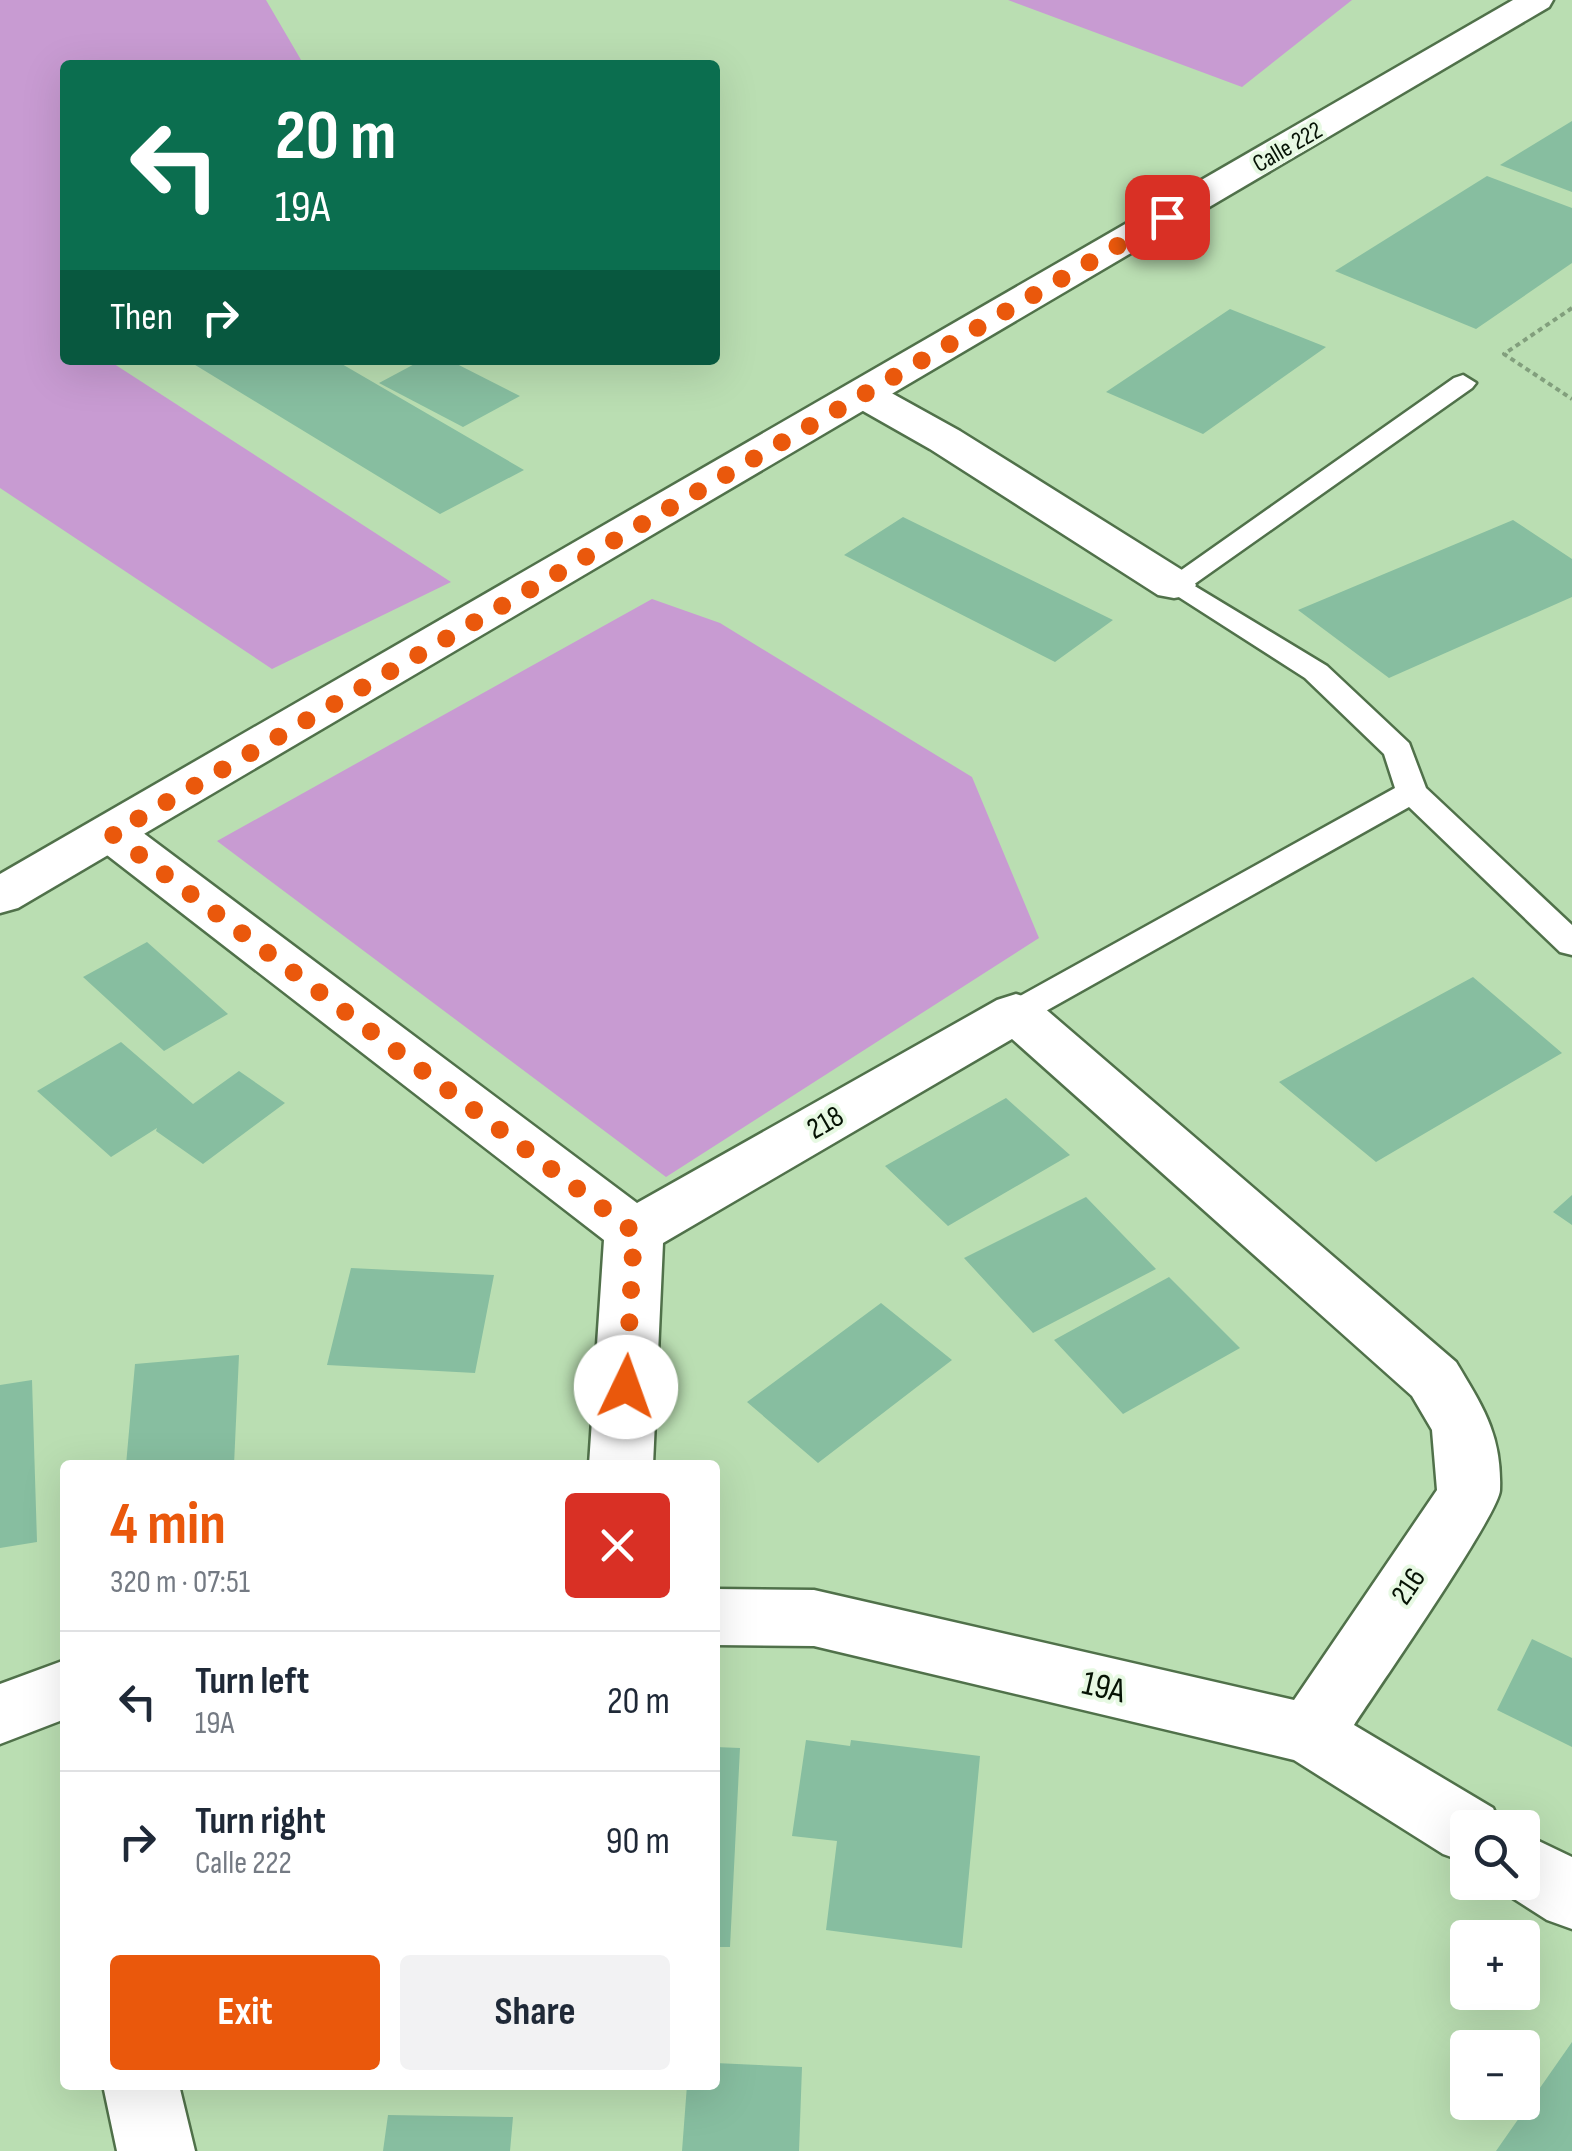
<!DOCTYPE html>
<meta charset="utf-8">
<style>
:root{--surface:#fff;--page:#f2f2f3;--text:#1f2937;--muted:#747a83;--line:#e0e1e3;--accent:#ea580c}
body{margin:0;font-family:"Sofia Sans Condensed",sans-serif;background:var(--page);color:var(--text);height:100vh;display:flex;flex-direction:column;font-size:38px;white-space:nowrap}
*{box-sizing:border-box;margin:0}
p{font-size:32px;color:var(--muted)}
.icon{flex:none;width:55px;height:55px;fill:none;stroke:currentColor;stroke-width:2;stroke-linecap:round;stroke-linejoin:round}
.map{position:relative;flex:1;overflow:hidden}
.side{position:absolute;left:60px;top:1460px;width:660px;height:630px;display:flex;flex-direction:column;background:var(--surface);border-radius:10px;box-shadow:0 10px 40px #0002}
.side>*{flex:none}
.hud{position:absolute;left:60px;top:60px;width:660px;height:305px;border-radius:10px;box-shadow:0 10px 40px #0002;background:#0b6e4f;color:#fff;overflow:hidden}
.tools{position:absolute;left:1450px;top:1810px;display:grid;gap:20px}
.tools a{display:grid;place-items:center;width:90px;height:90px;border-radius:10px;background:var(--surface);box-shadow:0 10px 40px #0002;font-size:50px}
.pin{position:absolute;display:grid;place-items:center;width:85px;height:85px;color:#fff;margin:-42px;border-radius:20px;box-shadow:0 5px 15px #0006}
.me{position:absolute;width:110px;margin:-55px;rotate:3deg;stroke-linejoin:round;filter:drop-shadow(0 0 8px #0008)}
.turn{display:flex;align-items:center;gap:35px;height:210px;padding:0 50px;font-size:45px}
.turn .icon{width:130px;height:130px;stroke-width:2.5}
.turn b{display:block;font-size:70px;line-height:85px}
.then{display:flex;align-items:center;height:95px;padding:0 50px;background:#0003;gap:20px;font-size:38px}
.round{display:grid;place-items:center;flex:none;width:105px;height:105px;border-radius:10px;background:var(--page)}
.overview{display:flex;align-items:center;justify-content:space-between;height:170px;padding:0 50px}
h1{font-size:60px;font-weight:700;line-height:75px;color:var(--accent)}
.cta{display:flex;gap:20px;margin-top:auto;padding:20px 50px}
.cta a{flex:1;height:115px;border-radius:10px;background:var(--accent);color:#fff;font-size:40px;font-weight:700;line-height:115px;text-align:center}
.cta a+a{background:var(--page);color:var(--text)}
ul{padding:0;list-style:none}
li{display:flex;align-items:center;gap:30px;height:140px;padding:0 50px;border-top:2px solid var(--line)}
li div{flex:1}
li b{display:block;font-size:38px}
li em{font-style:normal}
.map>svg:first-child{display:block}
</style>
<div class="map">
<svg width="1572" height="2151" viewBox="0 0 1572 2151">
<rect width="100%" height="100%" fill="#badeb2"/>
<!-- green -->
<path fill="#c89bd2" d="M0 0H266L304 65H65V360H108L451 582 272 669 0 488Z
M1008 0H1352L1242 87Z
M652 599 720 623 972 777 1039 938 666 1177 217 841Z"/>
<!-- building -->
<path fill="#87bea0" d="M1572 121V192L1500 165Z
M1487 176 1572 208V263L1476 329 1335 271Z
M1230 309 1326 347 1203 434 1106 392Z
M187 360H335L524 470 440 514Z
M422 360H449L520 396 463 427 379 383Z
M903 517 1113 620 1055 662 844 555Z
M1513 520 1572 559V597L1389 678 1298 610Z
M147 942 228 1014 164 1051 83 977Z
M1473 977 1562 1053 1376 1162 1279 1082Z
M121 1042 193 1104 239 1071 285 1103 203 1164 156 1131 157 1128 111 1157 37 1091Z
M1006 1098 1070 1155 948 1226 885 1166Z
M1572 1195V1225L1553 1212Z
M1086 1197 1156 1269 1033 1333 964 1258Z
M351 1268 494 1275 475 1373 327 1365Z
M1169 1277 1240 1348 1123 1414 1054 1340Z
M881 1303 952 1360 818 1463 747 1402Z
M239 1355 234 1465H126L135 1364Z
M32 1380 37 1542 0 1548V1385Z
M1532 1639 1572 1658V1747L1497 1710Z
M806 1740 850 1746 851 1740 980 1756 962 1948 826 1930 837 1841 792 1836Z
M715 1747 740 1748 730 1947H715Z
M1572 2042V2151H1496Z
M715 2063 802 2067 799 2151H682L687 2085H715Z
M388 2115 513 2117 510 2151H383Z"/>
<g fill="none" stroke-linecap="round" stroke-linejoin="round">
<!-- lane casing -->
<g stroke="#50714a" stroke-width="5">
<path id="lane" d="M1463 375 1476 383 1472 388 1193 585 1327 666 1409 743 1426 788 1572 925V955L1560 952 1409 807 1028 1021 1016 1025 1004 1021 999 1013 1004 1005 1395 788 1384 754 1305 678 1160 585 1454 378Z"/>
</g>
<!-- street casing -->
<g stroke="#50714a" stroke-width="5">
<path id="street" d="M863 382 877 385 960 431 1190 575 1196 585 1190 595 1174 598 1158 595 930 449 849 403 843 394 849 385Z
M112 818 130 823 637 1203 997 1000 1016 994 1035 1000 1456 1362C1483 1407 1502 1435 1500 1490 1500 1513 1376 1691 1354 1725L1493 1808 1502 1828H1468V1863L1443 1854 1294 1760 814 1646 715 1645V1589L814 1590 1294 1700 1437 1490 1432 1430 1412 1396 1012 1039 663 1243 653 1465H589L604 1240 94 845 87 834 94 823Z
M65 1660V1719L0 1744V1684Z
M1522 1833 1572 1857V1929L1547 1920 1497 1888 1494 1882H1522Z
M103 2085H179L195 2151H117Z"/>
</g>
<!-- secondary casing -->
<g stroke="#50714a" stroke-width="5">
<path id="secondary" d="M1513 0H1553L1549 7 18 908 0 913V874Z"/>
</g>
<!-- path -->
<path stroke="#829f7d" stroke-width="4" stroke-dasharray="5 4" stroke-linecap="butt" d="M1572 308 1504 354 1572 399"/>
<!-- lane -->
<use href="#lane" fill="#fff" fill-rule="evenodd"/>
<!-- street -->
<use href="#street" fill="#fff" fill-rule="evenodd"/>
<!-- secondary -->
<use href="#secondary" fill="#fff" fill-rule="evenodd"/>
</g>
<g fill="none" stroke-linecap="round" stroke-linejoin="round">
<!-- route -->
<path stroke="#ea580c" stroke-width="18" stroke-dasharray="0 32.4" d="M626 1387 634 1232 112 834 1167 217"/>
</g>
<g text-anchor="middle" stroke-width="8" stroke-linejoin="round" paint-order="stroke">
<!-- far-street labels -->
<g font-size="25" fill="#061305" stroke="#e7f9e3">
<text transform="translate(1287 146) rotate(-30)" y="9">Calle 222</text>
</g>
<!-- street labels -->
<g font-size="30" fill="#061305" stroke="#e7f9e3">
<text transform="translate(825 1122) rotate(-30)" y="10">218</text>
<text transform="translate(1408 1586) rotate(-56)" y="10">216</text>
</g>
<!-- near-street labels -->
<g font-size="35" fill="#061305" stroke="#e7f9e3">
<text transform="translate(1104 1686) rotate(13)" y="12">19A</text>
</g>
</g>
</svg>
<div class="tools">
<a><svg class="icon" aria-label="search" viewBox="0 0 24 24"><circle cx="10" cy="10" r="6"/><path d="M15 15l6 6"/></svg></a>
<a>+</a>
<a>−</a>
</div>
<div class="pin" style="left:1167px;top:217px;background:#d93025"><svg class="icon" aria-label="arrive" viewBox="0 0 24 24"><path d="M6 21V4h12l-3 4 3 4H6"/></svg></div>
<svg class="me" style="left:626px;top:1387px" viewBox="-20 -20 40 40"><circle r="19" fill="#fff"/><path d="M0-13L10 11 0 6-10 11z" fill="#ea580c"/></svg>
<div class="hud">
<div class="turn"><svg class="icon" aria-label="left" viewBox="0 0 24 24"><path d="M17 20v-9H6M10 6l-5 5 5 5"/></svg><div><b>20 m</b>19A</div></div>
<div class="then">Then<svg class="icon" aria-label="right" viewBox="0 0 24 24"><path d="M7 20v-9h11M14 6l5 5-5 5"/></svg></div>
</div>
<section class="side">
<div class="overview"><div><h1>4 min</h1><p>320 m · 07:51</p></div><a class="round" style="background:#d93025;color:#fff"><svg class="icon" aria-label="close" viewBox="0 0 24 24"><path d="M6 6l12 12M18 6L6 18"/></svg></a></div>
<ul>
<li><svg class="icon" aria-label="left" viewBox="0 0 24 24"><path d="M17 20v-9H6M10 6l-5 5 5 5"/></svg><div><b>Turn left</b><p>19A</p></div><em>20 m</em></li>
<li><svg class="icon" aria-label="right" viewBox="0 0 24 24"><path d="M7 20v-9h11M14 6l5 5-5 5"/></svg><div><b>Turn right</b><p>Calle 222</p></div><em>90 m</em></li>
</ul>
<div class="cta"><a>Exit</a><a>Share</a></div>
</section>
</div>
